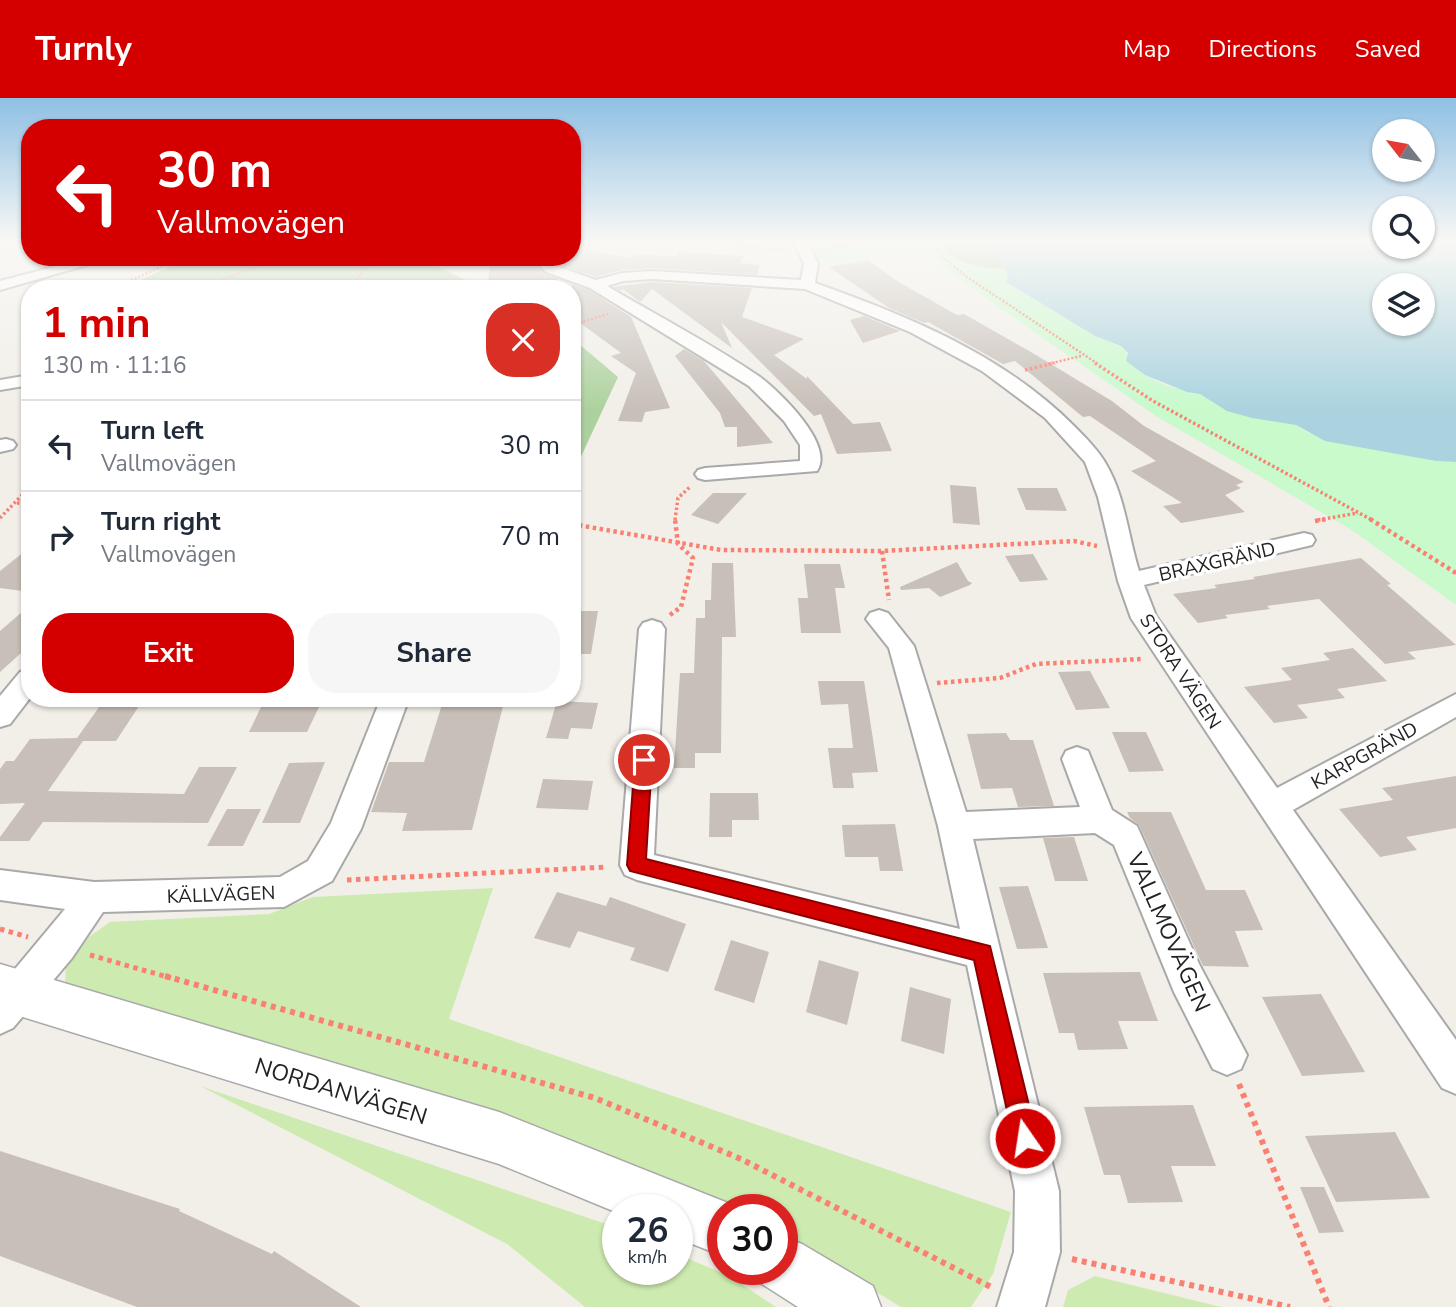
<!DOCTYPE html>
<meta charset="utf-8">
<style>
:root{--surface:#fff;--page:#f6f6f7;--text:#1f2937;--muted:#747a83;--line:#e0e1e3;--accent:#d40000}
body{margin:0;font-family:"Nunito Sans",sans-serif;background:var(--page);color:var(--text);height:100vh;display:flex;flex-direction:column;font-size:26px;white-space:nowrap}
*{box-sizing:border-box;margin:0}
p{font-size:23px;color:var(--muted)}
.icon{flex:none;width:38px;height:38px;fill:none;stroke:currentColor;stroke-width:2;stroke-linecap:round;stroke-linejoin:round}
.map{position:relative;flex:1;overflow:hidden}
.side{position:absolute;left:21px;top:182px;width:560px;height:427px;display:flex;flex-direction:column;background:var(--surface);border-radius:28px;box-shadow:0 2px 5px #0004}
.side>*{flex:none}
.top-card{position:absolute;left:21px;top:21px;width:560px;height:147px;border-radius:28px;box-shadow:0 2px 5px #0004;background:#d40000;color:#fff;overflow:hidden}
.needle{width:46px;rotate:301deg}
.controls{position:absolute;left:1372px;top:21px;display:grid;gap:14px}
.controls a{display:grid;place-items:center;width:63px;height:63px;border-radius:50%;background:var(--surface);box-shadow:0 2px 5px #0004;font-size:35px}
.speed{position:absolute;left:602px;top:1096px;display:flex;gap:14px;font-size:35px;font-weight:700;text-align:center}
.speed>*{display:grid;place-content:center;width:91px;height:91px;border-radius:50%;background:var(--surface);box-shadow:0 2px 5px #0004;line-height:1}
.speed small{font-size:18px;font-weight:400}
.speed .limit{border:10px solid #d22;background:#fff;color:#111}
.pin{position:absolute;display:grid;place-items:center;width:60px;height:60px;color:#fff;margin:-30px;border:4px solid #fff;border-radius:50%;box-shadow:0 2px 7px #0007}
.me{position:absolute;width:77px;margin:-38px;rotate:347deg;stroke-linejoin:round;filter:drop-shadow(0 0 5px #0008)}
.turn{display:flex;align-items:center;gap:24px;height:147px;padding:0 21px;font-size:32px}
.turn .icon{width:91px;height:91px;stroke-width:2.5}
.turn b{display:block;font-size:49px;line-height:60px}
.round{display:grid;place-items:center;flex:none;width:74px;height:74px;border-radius:28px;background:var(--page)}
.headline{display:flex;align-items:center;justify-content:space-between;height:119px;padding:0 21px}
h1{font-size:42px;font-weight:700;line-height:52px;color:var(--accent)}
.button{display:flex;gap:14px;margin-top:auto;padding:14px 21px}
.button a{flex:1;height:80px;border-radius:28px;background:var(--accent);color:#fff;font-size:28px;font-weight:700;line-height:80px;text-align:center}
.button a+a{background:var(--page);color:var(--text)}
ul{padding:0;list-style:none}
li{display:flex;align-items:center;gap:21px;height:91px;padding:0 21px;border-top:2px solid var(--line)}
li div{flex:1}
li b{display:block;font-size:26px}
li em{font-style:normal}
header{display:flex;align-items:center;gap:42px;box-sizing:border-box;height:98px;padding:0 35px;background:var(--accent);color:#fff}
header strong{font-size:33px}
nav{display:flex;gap:38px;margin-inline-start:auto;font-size:24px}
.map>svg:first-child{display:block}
</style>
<header>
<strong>Turnly</strong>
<nav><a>Map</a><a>Directions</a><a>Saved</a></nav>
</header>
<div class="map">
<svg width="1456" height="1209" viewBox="0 0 1456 1209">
<rect width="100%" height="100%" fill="#f2efe9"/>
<!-- grass -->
<path fill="#cdebb0" d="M493 790 449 921 1011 1114 993 1176 971 1209H901L782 1137V1111H741L65 887 66 868 89 839 110 824 269 816 313 799Z
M200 988 618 1130V1171H677V1156L729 1178 776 1209H585L507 1146Z
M1095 1178 1221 1209H1063L1068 1192Z"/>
<!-- forest -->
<path fill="#add19e" d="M937 144H990L1005 171C981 171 950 165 937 144Z
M189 159H419L483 191H123Z
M572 240 618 279 572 378Z"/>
<!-- park -->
<path fill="#c8facc" d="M815 144H937C950 165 981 171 1005 171L1008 177 1006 184 1095 238 1121 248 1144 277 1165 287 1200 296 1252 320 1284 323 1296 327 1308 335 1350 347 1436 363 1456 364V507L1350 431 1156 318 1001 211 922 152 820 168 813 149Z"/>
<!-- water -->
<path fill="#aad3df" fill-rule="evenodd" d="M990 144H1384V149H1423V144H1456V364L1436 363 1325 343 1296 327 1252 320 1227 313 1200 296 1187 294 1145 277 1126 263 1128 255 1121 248 1095 238 1006 184 1008 177ZM1384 187H1423V226H1384Z"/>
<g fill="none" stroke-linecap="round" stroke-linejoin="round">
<!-- stream -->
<path stroke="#aad3df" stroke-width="4.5" d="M820 152 863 144"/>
</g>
<!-- building -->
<path fill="#c7bfb8" d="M572 150 632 160 635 156 676 159 679 154 744 158 740 165 760 167 757 177 652 170 622 172 596 179 557 166 550 159H572Z
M491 159H536L533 164 544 176 559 181 538 188 530 185 513 191H502L488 184Z
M868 162 897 183 957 217 964 216 1036 257 1112 303 1144 328 1244 384 1236 387 1241 390 1225 397 1245 414 1181 425 1163 408 1182 405 1131 373 1156 363 1090 318 1083 319 1015 263 1003 266 928 224 924 225 889 210 829 169Z
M652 184 752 190 742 219 804 241 774 257 807 281V278L853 326 880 324 892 353 837 356 821 316 814 318 721 224 732 250 652 191 640 204 623 191 621 193 613 189Z
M572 186 589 192 631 219 670 310 645 314 642 324 618 323 636 275 611 258 621 255 572 219Z
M864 218 900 233 863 245 850 222Z
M684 251 704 263 773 345 737 349V329H725L720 315 675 258Z
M950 387 976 389 980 427 953 425Z
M1017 390H1057L1067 413 1026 412Z
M713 395H747L718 426 691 417Z
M30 449V494L0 490V473Z
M1033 456 1048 482 1020 484 1005 458Z
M1361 460 1391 486 1387 487 1456 547 1408 554 1416 561 1385 566 1319 501 1267 508 1270 511 1225 517 1228 520 1198 525 1173 496 1217 490 1214 487 1255 481 1253 479Z
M957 464 968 483 972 485 970 487 940 499 929 490 901 492 900 489Z
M712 465H733L736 539H722L721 655H695V670H674L680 575H694L696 520H705V502H711Z
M804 466H840L845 490H835L841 535H801L798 500H808Z
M30 507V547L0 574V533Z
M572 513H598L591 556H572Z
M1353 550 1387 583 1337 591 1345 600 1297 607 1308 620 1274 625 1244 589 1292 582 1281 570 1330 562 1323 555Z
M1090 573 1110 610 1076 612 1058 574Z
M818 583H864L878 674 852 675 854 690H833L828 650H853L848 606 821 607Z
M444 600H505L472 732 402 733 407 715 371 714 389 664H424Z
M557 603 598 605 592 631 571 630 568 641 546 640Z
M102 605H141L116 643H83L48 693 184 696 199 669H237L208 725 43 724 29 743H0V739L25 705 0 706V671L6 663H14L30 641 77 640Z
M261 609H319L307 634H249Z
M1112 634H1146L1164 673 1129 674Z
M1006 635 1010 642H1033L1054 708 1018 709 1012 690 981 691 967 636Z
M325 664 300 725H262L289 665Z
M1456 678V730L1406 739 1417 752 1380 759 1339 711 1393 702 1382 690Z
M543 681 593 683 588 712 536 710Z
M710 695H758L759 722H732V739H709Z
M227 711H261L243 748H207Z
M1127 714H1171L1206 792H1245L1263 832 1235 833 1249 869 1203 868 1139 727 1130 720Z
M895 726 903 773H880L878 759H845L842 727Z
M1074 739 1088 783H1055L1043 740Z
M1028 788 1048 850 1017 851 999 789Z
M557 794 606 808 610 799 686 826 668 874 630 862 635 850 578 833 570 850 534 840Z
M731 842 769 854 754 905 714 892Z
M819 862 859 874 847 927 806 914Z
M1140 874 1158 923H1118L1128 951 1078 952 1074 935H1059L1043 875Z
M910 889 951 901 944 956 901 943Z
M1321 896 1365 974 1302 978 1262 899Z
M1193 1007 1216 1068H1171L1183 1104 1128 1105 1120 1077H1104L1084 1009Z
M1395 1034 1430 1100 1336 1104 1305 1038Z
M0 1053 180 1111 179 1113 272 1156 274 1153 361 1209H137L0 1158Z
M1300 1089H1324L1344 1134 1319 1135Z"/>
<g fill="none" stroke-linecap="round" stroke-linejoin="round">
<!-- minor casing -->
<g stroke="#a9a9a9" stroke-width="4">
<path id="minor" d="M793 144H807L818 165 815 185C908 218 1004 257 1075 329 1086 340 1098 352 1106 366 1125 398 1128 438 1139 473L1304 435 1312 437 1315 442 1312 447 1144 487 1156 518 1277 690 1456 596V619L1293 712 1456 942V996L1442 990 1131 520 1118 483 1098 399 1085 364 1045 320 982 273 910 234 805 191 652 181 623 183 607 188C658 218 712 246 760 279 780 294 835 347 817 373L705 382 698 380 695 376 698 372 705 370 800 363V347L784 323 749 288 590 190 546 174 536 164 538 161H548L556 168 596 182 622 175 652 173 801 182 804 165Z
M91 159H115L0 192V183Z
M30 277V287L0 292V282Z
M6 341 13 343 16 347 13 351 0 354V342Z
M879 512 888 515 914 548 966 714 1080 709 1062 661 1066 653 1077 649 1088 653 1112 712 1137 728 1200 868 1247 957 1241 971 1227 977 1213 971 1174 894 1114 747 1095 735 973 741 1059 1093 1060 1154 1045 1209H997L1014 1154 1015 1093 967 867 637 782 625 777 620 767 639 531 643 525 652 522 661 525 665 531 654 757 960 831 938 728 889 550 866 521 870 515Z
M30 571V600L10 626 0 629V598L20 574Z
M381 600H409L361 731 332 783 284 809 103 814 72 860 13 930 0 936V889L65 811 0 802V772L94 784 280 779 308 763 331 725Z"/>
</g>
<!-- tertiary casing -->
<g stroke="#a9a9a9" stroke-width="3">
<path id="tertiary" d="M0 866 499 1014 743 1111H723V1158L677 1140V1111H618V1115L499 1066 0 912Z
M782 1138 802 1146 873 1188 881 1209H798L762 1186 755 1171H782Z"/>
</g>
<!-- path-far4 -->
<path stroke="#fa8072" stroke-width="2.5" stroke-dasharray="2 2" stroke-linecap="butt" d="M700 144 782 152
M933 144 943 159 967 179 1098 266
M822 146 842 144
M363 170 391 159
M113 191 182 159
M210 191 213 186 278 159
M347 191C358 182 365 176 360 162L353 159
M572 227 608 216
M1048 266 1081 258"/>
<!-- path-far3 -->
<path stroke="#fa8072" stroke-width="3.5" stroke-dasharray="2.5 2.5" stroke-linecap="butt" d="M1095 265 1153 303 1372 422
M1025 272 1055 265
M17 405 30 406
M0 420 30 389
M675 422 678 400 691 388
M1318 422 1358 415"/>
<!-- path-far2 -->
<path stroke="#fa8072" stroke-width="4.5" stroke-dasharray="3.5 3.5" stroke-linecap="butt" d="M1370 421 1456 475
M1315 423 1327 421
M572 426 721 452 882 453 1074 443 1097 448
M882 453 889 502
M670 517 681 509 693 460 678 446 675 421
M937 585 1000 580 1036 566 1142 561"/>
<!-- path-far1 -->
<path stroke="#fa8072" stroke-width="5" stroke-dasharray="4.5 4.5" stroke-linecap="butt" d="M347 782 607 769
M0 831 28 839
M90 857 171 880"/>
<!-- path -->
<path stroke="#fa8072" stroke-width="6" stroke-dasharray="5 5" stroke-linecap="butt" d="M165 878 595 1000 741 1061 991 1189
M1239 986 1329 1209
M1072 1161 1290 1209"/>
<!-- minor -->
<use href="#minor" fill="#fff" fill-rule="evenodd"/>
<!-- tertiary -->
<use href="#tertiary" fill="#fff" fill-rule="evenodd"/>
</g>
<!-- sky -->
<linearGradient id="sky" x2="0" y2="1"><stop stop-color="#8fc0e4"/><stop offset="0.46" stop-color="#f9f8f5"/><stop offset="1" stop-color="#f9f8f5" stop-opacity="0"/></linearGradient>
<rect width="1456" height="313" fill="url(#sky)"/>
<!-- route -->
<path fill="#d40000" stroke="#8a0000" stroke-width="2" d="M644 655 650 657 652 662 646 761 990 848 1037 1040 1034 1048 1025 1052 1017 1048 1013 1040 974 862 630 773 627 767 635 662 638 657Z"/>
<g text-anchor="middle" stroke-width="7" stroke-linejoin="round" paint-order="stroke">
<!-- street labels -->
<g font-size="19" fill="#222" stroke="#fff">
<text transform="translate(1217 463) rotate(-13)" y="7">BRAXGRÄND</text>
<text transform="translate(1181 573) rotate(57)" y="7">STORA VÄGEN</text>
<text transform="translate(1364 657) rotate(-29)" y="7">KARPGRÄND</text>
<text transform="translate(221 796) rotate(-2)" y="7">KÄLLVÄGEN</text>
</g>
<!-- near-street labels -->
<g font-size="23" fill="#222" stroke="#fff">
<text transform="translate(1169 834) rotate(66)" y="8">VALLMOVÄGEN</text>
<text transform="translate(341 993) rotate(17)" y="8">NORDANVÄGEN</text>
</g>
</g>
</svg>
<div class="controls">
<a><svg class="needle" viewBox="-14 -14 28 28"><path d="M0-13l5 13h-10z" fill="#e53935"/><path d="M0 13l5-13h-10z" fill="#747a83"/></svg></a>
<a><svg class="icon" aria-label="search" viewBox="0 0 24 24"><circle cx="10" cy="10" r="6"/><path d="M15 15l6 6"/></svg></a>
<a><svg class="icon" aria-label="layers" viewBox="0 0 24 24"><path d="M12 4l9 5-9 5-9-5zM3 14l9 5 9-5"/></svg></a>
</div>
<div class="speed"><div>26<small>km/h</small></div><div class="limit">30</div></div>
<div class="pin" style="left:644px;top:662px;background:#d93025"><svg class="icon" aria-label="arrive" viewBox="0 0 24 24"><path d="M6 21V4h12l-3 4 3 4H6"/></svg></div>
<svg class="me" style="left:1025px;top:1040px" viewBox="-20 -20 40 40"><circle r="17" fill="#d40000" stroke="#fff" stroke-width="3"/><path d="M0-11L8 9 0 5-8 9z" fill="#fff"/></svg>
<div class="top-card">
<div class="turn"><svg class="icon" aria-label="left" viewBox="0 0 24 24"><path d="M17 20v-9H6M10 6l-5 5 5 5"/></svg><div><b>30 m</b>Vallmovägen</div></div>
</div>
<section class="side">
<div class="headline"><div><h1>1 min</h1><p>130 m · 11:16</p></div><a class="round" style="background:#d93025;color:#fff"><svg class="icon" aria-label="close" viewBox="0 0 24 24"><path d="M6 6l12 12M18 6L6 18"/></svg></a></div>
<ul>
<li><svg class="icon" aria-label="left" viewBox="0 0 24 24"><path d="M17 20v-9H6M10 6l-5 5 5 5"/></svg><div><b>Turn left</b><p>Vallmovägen</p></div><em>30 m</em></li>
<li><svg class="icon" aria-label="right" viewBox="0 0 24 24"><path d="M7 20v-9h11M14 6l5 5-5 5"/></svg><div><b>Turn right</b><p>Vallmovägen</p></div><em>70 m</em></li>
</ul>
<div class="button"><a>Exit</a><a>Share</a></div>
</section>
</div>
